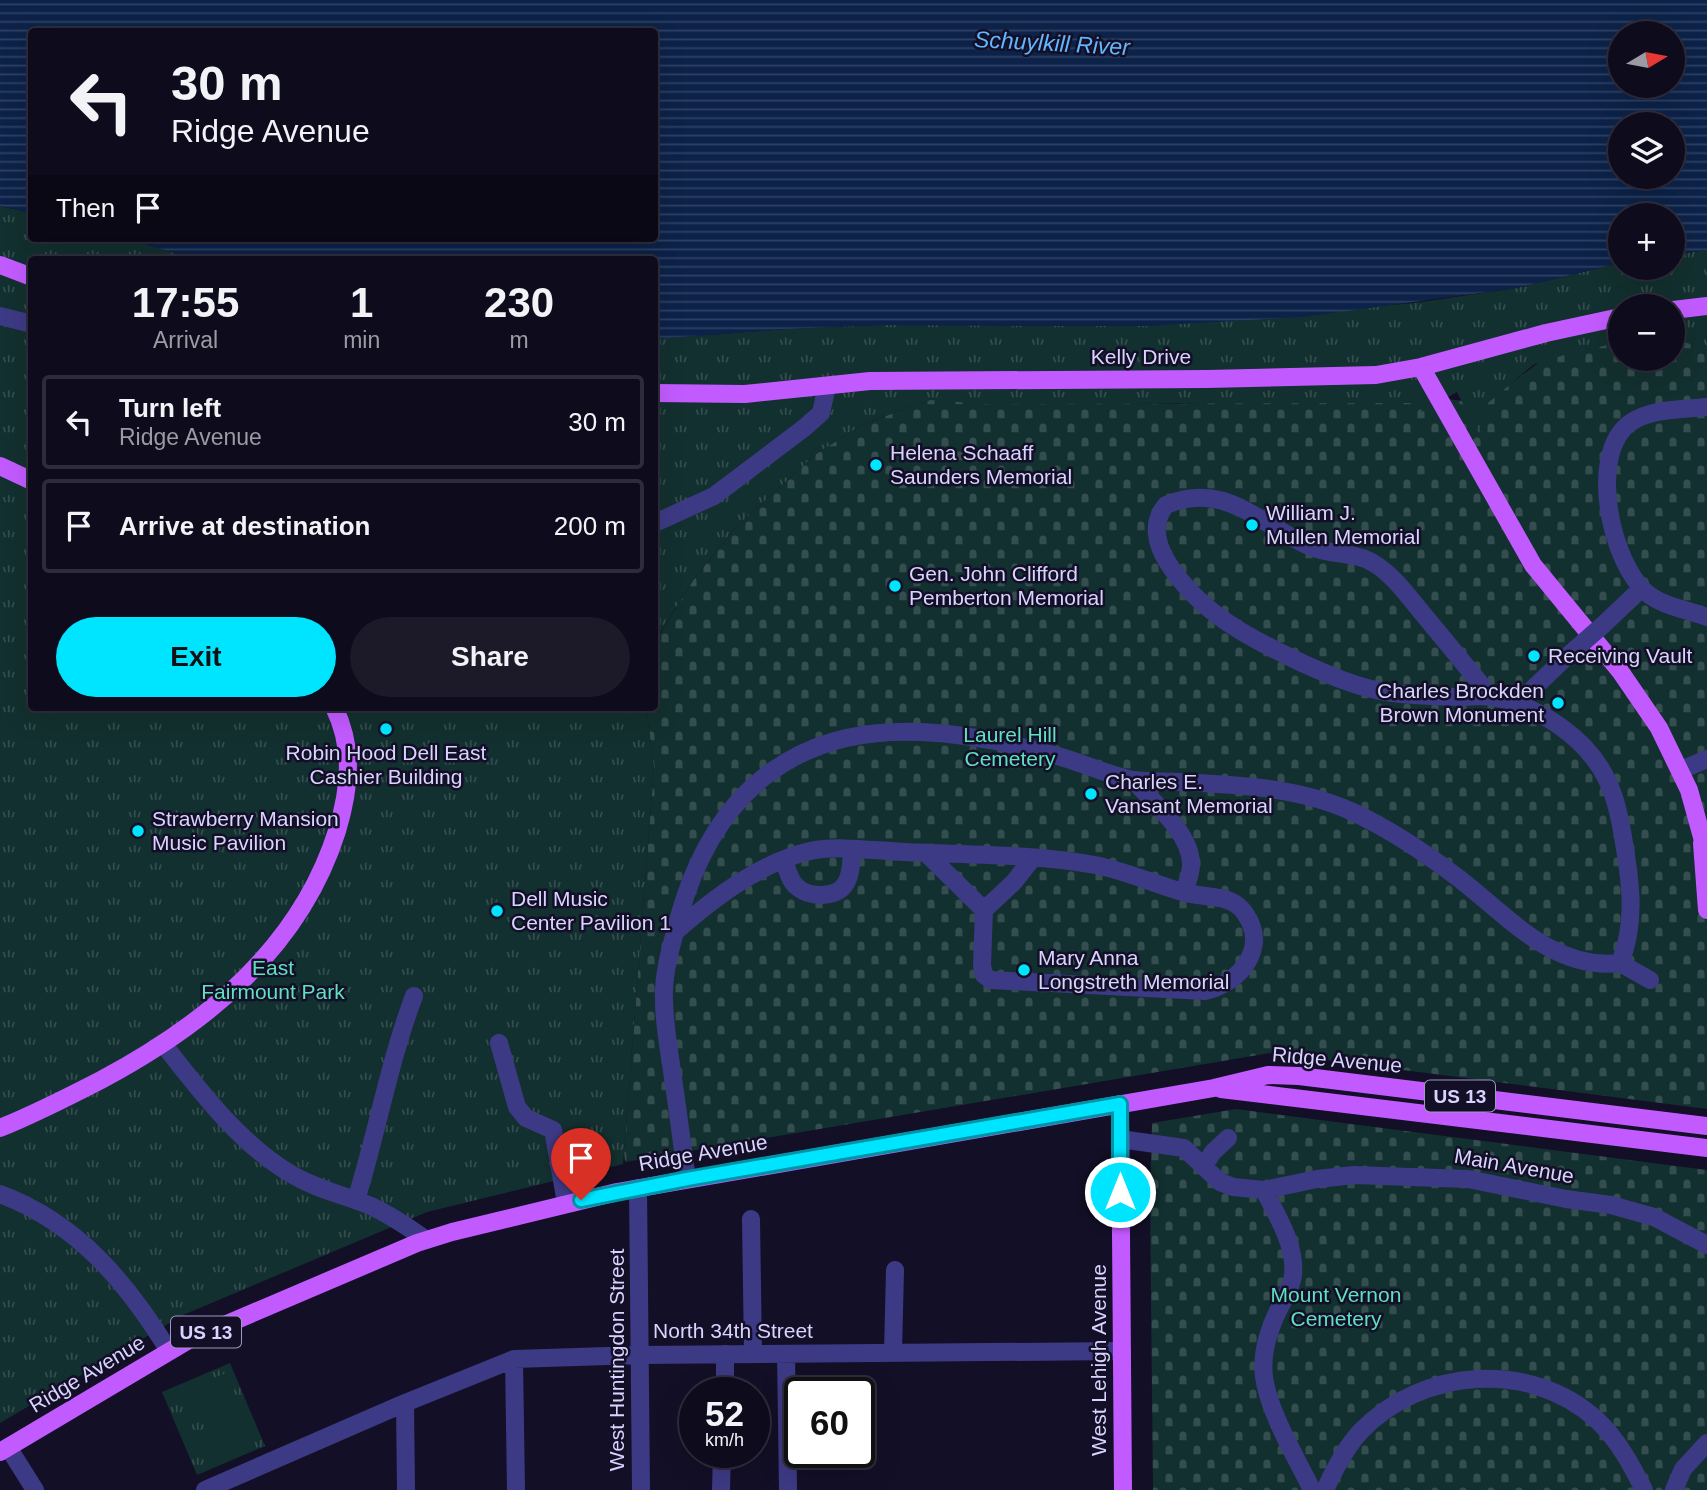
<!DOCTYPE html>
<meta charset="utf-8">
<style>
:root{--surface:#0e0b1c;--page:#1c1929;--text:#f1f3f6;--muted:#9b9ba3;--line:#2e2b3b;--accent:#00e5ff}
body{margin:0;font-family:Arial,sans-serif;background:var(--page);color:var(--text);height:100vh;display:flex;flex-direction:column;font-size:26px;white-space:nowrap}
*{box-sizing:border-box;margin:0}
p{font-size:23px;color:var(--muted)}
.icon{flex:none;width:38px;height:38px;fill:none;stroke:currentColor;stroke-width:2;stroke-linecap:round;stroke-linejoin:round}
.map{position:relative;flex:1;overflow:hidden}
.sheet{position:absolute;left:28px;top:256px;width:630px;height:455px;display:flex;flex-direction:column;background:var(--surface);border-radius:7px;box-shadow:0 7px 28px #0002,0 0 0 2px var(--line)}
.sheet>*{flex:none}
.guide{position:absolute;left:28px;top:28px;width:630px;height:214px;border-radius:7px;box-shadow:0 7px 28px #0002,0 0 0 2px var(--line);background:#0e0b1c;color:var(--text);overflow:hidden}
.needle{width:46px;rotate:80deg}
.tools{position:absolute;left:1608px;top:21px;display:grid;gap:14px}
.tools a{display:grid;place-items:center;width:77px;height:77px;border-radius:50%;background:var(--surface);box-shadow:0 7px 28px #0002,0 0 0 2px var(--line);font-size:35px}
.speed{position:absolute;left:679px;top:1377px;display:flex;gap:14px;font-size:35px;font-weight:700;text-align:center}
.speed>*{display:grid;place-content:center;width:91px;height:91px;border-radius:50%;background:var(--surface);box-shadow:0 7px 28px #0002,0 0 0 2px var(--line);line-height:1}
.speed small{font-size:18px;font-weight:400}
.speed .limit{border:4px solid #111;border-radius:10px;background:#fff;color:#111}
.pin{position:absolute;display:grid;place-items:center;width:60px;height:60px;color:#fff;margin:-72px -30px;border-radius:50% 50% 50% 0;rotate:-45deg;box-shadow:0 0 7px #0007}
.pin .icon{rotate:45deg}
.me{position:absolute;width:77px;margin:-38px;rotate:0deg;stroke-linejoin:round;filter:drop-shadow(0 0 5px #0008)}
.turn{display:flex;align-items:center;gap:24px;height:147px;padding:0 28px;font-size:32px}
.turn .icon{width:91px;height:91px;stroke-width:2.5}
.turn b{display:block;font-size:49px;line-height:60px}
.then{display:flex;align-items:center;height:66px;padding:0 28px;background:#0003;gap:14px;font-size:26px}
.eta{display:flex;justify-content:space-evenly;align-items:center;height:119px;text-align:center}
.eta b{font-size:42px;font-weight:800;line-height:49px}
.primary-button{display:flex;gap:14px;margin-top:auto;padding:14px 28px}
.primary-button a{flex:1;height:80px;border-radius:42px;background:var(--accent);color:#111;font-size:28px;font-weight:800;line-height:80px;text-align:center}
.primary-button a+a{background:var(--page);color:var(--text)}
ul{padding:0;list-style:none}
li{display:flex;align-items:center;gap:21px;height:94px;margin:0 14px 10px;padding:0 14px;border:4px solid var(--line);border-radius:7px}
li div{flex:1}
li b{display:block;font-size:26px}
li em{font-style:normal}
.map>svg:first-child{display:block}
</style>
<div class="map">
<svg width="1707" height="1490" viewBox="0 0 1707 1490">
<defs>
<pattern id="cemetery-stones" width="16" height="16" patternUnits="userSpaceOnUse" patternTransform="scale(1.75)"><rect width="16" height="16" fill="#12302f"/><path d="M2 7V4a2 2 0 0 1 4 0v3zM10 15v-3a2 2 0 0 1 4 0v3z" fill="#344d4e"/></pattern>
<pattern id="park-tufts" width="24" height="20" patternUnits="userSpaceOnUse" patternTransform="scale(1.75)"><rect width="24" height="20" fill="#12302f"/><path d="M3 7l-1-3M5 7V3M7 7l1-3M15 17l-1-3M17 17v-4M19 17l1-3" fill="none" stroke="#344d4e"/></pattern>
<pattern id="water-rules" width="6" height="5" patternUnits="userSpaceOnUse" patternTransform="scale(1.75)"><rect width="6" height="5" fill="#0c2248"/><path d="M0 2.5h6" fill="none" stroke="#2f4163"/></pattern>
</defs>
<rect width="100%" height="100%" fill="#130f26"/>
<!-- cemetery -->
<path fill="url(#cemetery-stones)" d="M1673 330 1707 332V1109L1270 1053 625 1162 624 1151 654 768 646 707H654V651L658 637 694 579 735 528 816 454 863 424 930 400 1180 404 1404 393 1484 404 1545 358 1620 340V359H1673Z
M1236 1109 1707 1170V1490H1153L1150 1197 1152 1123Z"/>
<!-- park -->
<path fill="url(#park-tufts)" d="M0 206 31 213 32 238H125L194 259H32V707H646L654 768 623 1164 427 1212 183 1315 0 1423Z
M1707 250V349L1680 341 1673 343V306H1620V342L1545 360 1533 365 1488 403 1482 421V433L1477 432 1457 392 1422 412 1418 406 1411 403 987 404 930 400 863 424 816 454 735 528 694 579 658 636 655 651V339L788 329 880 325 1147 326 1414 303 1517 288 1620 263V268H1673V255Z
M230 1363 265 1446 197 1475 162 1392Z"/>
<!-- pitch -->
<path fill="#12302f" d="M226 1373 255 1442 219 1458 189 1389Z"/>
<!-- water -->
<path fill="url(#water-rules)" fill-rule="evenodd" d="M0 0H1707V250L1673 255V215H1620V263L1517 288 1303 317 1147 326 880 325 788 329 655 339 654 259H194L125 238H654V32H32L31 213 0 206ZM1620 33H1673V86H1620ZM1620 124H1673V177H1620Z"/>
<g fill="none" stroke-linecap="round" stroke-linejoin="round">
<!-- minor -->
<path stroke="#3d3a85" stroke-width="18" d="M0 316 32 324
M1707 407C1682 410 1651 408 1630 423 1587 454 1611 565 1648 594 1663 606 1688 610 1707 617
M654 521 657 522 714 496 804 428 821 413 827 386
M1603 625 1642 588
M1517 704 1564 659
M1681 770 1707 759
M1133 780C1152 801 1192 834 1191 865 1191 874 1187 883 1184 892
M784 861C787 869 790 881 796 886 808 898 837 899 846 883 852 873 851 860 852 850
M984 910 1014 882 1032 859
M675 932C714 898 759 863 810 851 840 845 875 851 905 852 968 855 1033 854 1095 865 1127 871 1156 885 1186 893 1202 897 1224 895 1237 905 1243 909 1247 916 1250 922 1265 954 1235 985 1205 991L991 980 984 975 982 965 984 910 926 853
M1620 963 1650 980
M499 1043 517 1107 526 1118 553 1130 566 1203
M164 1045C200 1091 240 1144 291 1174 316 1189 344 1195 371 1206 390 1215 408 1227 425 1239
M1120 1139 1184 1148 1220 1182 1233 1187 1264 1190 1317 1179 1354 1175 1468 1179 1566 1199 1611 1205 1654 1217 1707 1245
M1204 1166 1213 1152 1228 1138
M687 1179C682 1145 678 1111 673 1078 669 1049 663 1019 664 990 665 965 673 940 679 917 713 795 793 726 921 732 968 734 1016 744 1061 757 1085 764 1109 775 1133 780 1148 782 1165 781 1180 782 1239 785 1299 787 1353 812 1391 830 1424 852 1457 877 1506 914 1552 971 1620 963 1636 924 1631 884 1624 843 1621 823 1617 801 1608 782 1588 738 1539 706 1492 697 1482 695 1471 697 1460 697 1436 696 1411 696 1386 692 1356 687 1329 675 1302 663 1249 638 1200 613 1168 563 1156 544 1151 523 1166 505 1227 479 1262 528 1314 548 1333 555 1357 552 1375 564 1394 576 1409 597 1423 614 1446 642 1469 669 1491 697
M638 1188 641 1490
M1264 1190C1277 1216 1296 1245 1293 1275 1292 1286 1286 1295 1281 1305 1270 1326 1261 1353 1264 1377 1269 1413 1296 1457 1312 1490
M0 1194C78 1223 127 1283 169 1351
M356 1200C377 1133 389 1062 414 996
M751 1219 753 1354
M893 1353 895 1270
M786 1354 788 1490
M514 1359 516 1490
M725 1393V1354
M405 1403 406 1490
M8 1447 35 1490
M205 1490 405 1403 514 1359 639 1355 1122 1351
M721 1490 722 1452
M1325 1490C1334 1470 1345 1448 1361 1431 1422 1368 1530 1359 1597 1420 1618 1440 1631 1464 1644 1490
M1674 1490 1683 1469 1707 1443"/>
<!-- major -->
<path stroke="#c25bff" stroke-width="18" d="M0 265 32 277
M1673 310 1707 306
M1421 367 1533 565 1620 671 1659 728 1689 790 1707 855
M654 393 745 394 870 381 1207 379 1376 375 1421 367 1546 333 1620 317
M0 466 32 481
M1702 843 1707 910
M1221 1089 1707 1148
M1120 1104 1123 1490
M0 1128C35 1114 68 1097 101 1080 206 1024 300 948 337 831 350 788 354 748 334 707
M0 1452 187 1341 417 1243 452 1232 617 1192 1214 1088 1268 1075 1299 1076 1707 1126"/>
<!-- minor-bridge -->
<path stroke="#3d3a85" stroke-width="18" d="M1564 659 1603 625"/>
</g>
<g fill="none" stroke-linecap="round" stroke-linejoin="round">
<!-- route casing -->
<g stroke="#0095a6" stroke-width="18">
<path id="route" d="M581 1200 687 1179 1120 1104V1192"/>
</g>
<!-- route -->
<use href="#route" stroke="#00e5ff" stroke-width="12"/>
</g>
<!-- markers -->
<g fill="#00e5ff" stroke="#130f26" stroke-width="2.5">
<circle cx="876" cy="465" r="7"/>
<circle cx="1252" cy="525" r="7"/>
<circle cx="895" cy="586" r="7"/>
<circle cx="1534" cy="656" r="7"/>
<circle cx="1558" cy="703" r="7"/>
<circle cx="386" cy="729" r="7"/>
<circle cx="1091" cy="794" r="7"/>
<circle cx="138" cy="831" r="7"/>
<circle cx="497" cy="911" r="7"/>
<circle cx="1024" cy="970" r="7"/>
</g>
<g text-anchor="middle" stroke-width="5" stroke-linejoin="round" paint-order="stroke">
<!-- shield labels -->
<g fill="#130f26" stroke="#9e99be" stroke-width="2">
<rect x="1425" y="1080.5" width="70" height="31" rx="5"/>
<rect x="171" y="1316.5" width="70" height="31" rx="5"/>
</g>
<g font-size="19" font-weight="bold" fill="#d9d4ff">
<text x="1460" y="1103">US 13</text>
<text x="206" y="1339">US 13</text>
</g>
<!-- street labels -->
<g font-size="21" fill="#d9d4ff" stroke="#130f26">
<text x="1141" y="364">Kelly Drive</text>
<text transform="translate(1337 1060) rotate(5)" y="7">Ridge Avenue</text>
<text transform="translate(703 1153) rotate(-10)" y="7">Ridge Avenue</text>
<text transform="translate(1514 1166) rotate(10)" y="7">Main Avenue</text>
<text x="733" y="1338">North 34th Street</text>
<text transform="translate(617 1360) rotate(-90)" y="7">West Huntingdon Street</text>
<text transform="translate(1099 1360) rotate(-90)" y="7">West Lehigh Avenue</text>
<text transform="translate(87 1374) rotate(-31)" y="7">Ridge Avenue</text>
</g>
<!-- poi labels -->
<g font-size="21" fill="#d9d4ff" stroke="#130f26" text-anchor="start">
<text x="890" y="460">Helena Schaaff<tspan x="890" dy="24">Saunders Memorial</tspan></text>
<text x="1266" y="520">William J.<tspan x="1266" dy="24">Mullen Memorial</tspan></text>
<text x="909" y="581">Gen. John Clifford<tspan x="909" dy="24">Pemberton Memorial</tspan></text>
<text x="1548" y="663">Receiving Vault</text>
<text x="1544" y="698" text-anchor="end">Charles Brockden<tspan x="1544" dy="24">Brown Monument</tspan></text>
<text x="386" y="760" text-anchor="middle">Robin Hood Dell East<tspan x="386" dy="24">Cashier Building</tspan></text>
<text x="1105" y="789">Charles E.<tspan x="1105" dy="24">Vansant Memorial</tspan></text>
<text x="152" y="826">Strawberry Mansion<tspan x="152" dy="24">Music Pavilion</tspan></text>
<text x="511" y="906">Dell Music<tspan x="511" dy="24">Center Pavilion 1</tspan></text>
<text x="1038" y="965">Mary Anna<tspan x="1038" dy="24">Longstreth Memorial</tspan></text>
</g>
<!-- park labels -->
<g font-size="21" fill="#5fe0c0" stroke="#130f26">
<text x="1010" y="742">Laurel Hill<tspan x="1010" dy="24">Cemetery</tspan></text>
<text x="273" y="975">East<tspan x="273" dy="24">Fairmount Park</tspan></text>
<text x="1336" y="1302">Mount Vernon<tspan x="1336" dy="24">Cemetery</tspan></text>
</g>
<!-- water labels -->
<g font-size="23" font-style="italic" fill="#62b6ff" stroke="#130f26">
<text transform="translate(1052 43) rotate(3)" y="8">Schuylkill River</text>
</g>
</g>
</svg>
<div class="tools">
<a><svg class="needle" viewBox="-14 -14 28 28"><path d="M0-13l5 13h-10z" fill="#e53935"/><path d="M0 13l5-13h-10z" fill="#9b9ba3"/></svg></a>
<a><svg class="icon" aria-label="layers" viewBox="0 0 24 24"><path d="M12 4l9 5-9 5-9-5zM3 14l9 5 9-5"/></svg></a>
<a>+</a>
<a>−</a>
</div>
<div class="speed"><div>52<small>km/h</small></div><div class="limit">60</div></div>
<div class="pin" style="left:581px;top:1200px;background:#d93025"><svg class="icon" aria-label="arrive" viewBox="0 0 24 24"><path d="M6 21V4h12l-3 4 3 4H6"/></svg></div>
<svg class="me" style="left:1120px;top:1192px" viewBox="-20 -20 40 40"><circle r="17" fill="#00e5ff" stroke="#fff" stroke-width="3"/><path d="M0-11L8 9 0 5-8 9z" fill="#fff"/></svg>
<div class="guide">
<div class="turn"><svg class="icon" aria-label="left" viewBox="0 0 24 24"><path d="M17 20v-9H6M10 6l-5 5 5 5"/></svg><div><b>30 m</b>Ridge Avenue</div></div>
<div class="then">Then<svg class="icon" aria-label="arrive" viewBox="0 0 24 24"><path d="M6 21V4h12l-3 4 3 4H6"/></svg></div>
</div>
<section class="sheet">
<div class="eta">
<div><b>17:55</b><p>Arrival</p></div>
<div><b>1</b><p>min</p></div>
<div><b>230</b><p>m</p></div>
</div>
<ul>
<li><svg class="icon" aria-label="left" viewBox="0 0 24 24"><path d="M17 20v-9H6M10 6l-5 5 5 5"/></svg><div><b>Turn left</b><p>Ridge Avenue</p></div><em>30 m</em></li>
<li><svg class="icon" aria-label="arrive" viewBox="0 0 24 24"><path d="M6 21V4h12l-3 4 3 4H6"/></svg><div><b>Arrive at destination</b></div><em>200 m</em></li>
</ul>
<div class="primary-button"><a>Exit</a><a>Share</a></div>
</section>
</div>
